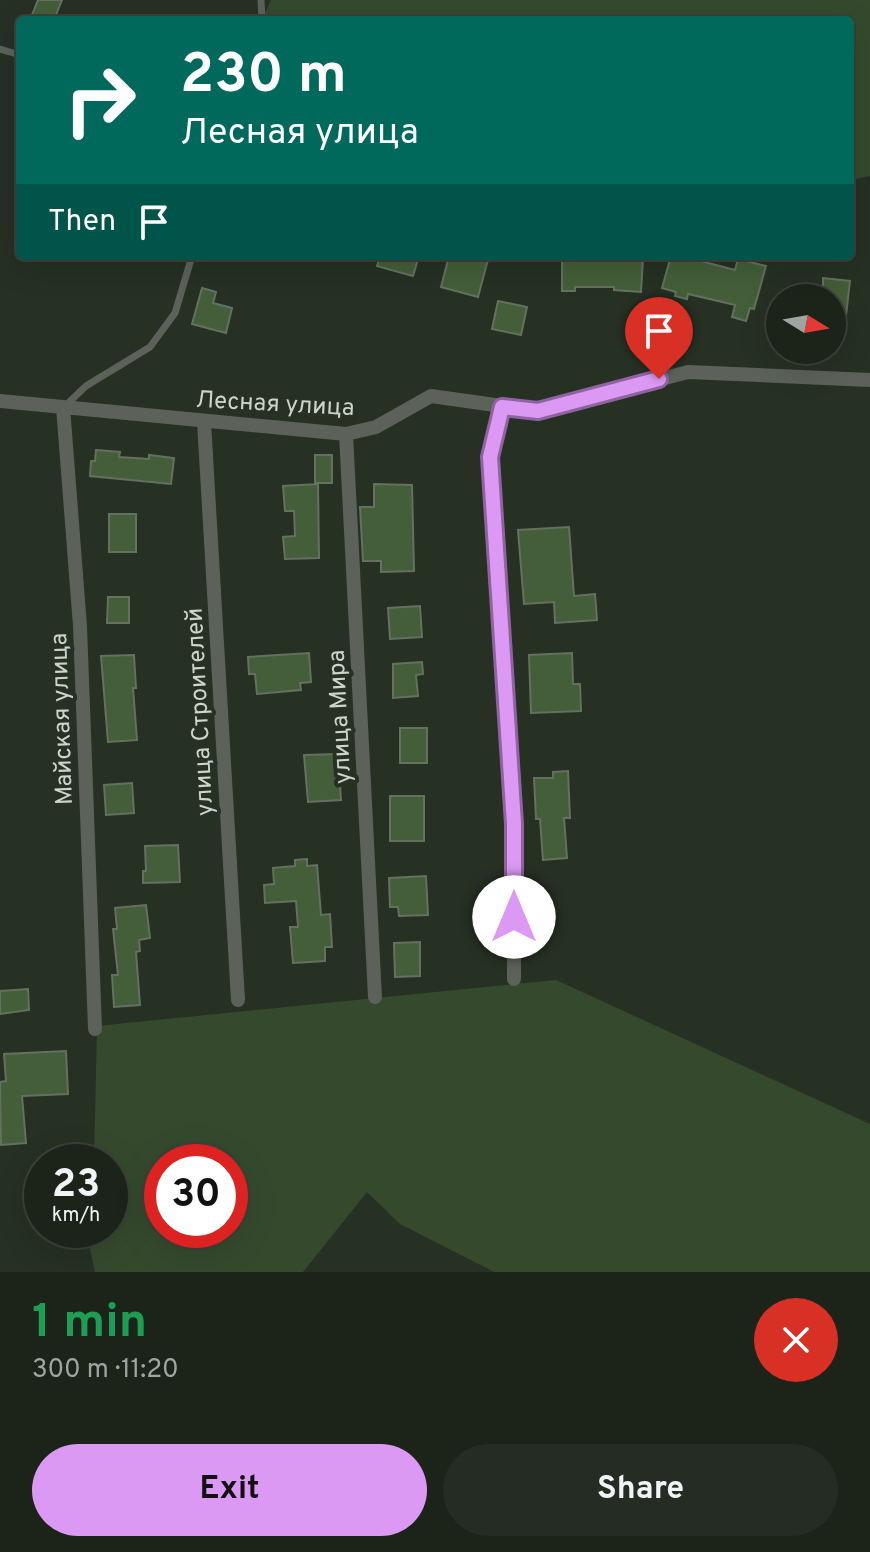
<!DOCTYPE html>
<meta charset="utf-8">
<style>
:root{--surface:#1c241a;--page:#252c23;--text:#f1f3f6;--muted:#a0a4a2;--line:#3a4139;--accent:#dc99f4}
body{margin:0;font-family:Overpass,sans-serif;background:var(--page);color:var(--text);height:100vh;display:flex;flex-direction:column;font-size:30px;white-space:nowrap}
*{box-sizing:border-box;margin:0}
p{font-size:26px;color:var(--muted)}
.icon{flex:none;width:44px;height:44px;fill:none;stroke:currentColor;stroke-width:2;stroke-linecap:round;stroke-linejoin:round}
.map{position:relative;height:1272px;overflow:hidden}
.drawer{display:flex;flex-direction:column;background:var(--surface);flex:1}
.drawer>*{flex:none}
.hud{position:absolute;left:16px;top:16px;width:838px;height:244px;border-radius:8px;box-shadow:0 8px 32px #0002,0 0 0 2px var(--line);background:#00695c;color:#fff;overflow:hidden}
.needle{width:52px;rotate:101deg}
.controls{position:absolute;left:766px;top:284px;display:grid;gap:16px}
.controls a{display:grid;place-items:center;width:80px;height:80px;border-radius:50%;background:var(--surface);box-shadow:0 8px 32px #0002,0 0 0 2px var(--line);font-size:40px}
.speed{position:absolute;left:24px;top:1144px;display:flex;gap:16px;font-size:40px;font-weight:700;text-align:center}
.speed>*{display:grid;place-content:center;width:104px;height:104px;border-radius:50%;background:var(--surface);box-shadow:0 8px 32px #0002,0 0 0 2px var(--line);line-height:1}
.speed small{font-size:20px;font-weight:400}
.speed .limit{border:12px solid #d22;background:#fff;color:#111}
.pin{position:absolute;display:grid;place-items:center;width:68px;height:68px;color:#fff;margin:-82px -34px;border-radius:50% 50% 50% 0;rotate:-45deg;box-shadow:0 0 8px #0007}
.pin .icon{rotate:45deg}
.me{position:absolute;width:88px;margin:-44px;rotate:0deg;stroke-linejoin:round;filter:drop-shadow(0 0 6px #0008)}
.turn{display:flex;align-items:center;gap:28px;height:168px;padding:0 32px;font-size:36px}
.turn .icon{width:104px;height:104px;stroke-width:2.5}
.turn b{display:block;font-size:56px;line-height:68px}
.then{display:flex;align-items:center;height:76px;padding:0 32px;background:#0003;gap:16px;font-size:30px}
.round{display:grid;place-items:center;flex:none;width:84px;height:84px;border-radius:42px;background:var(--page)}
.head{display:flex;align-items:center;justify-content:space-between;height:136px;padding:0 32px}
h1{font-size:48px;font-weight:700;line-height:60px;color:#1e9e55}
.action{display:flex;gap:16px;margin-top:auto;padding:16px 32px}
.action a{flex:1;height:92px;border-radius:48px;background:var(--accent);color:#111;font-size:32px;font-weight:700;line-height:92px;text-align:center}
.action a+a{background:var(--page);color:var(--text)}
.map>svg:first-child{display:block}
</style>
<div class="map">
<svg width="870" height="1272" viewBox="0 0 870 1272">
<rect width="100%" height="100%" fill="#263023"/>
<!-- green -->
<path fill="#354a2d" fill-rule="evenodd" d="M271 0H870V176L850 180V20H262Z
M556 980 870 1124V1272H494L400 1224 367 1192 303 1272H95L86 1230H110V1162H94L97 1026ZM162 1162H230V1230H162Z"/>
<!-- building -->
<path fill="#435e38" stroke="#647060" stroke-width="2" d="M38 0H62L54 20H30Z
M380 256H419L413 276 377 266Z
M449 256 471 260 472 256H489L478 297 441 287Z
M562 256 643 258 641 292 614 290V287H575V291H562Z
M671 256H682L735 270 738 259 766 266 754 309 750 308 746 321 732 317 735 305 688 294 687 299 675 296 676 292 662 288Z
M823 278 850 281 844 333 832 332V298H809L810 286 823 287Z
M202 288 216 292 213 303 232 308 226 333 192 324Z
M498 301 527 307 521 335 492 329Z
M96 450 120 452 119 457 149 459V455L174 458 171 484 90 476 91 461H95Z
M315 455H332V483H315Z
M318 484 319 558 285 559 283 537 295 536 294 511H285L283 486Z
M374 484 412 485 414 571 381 572V561H363L360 507H374Z
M109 514H136V552H109Z
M569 527 574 596 595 594 597 620 555 623 554 602 524 604 518 530Z
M108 597H129V623H107Z
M420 606 422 637 390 639 388 608Z
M309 653 311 682 300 683 301 690 257 694 255 674H249L248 657Z
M572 653 573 684H580L581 711 531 713 529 655Z
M134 655 136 688H133L137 740 108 742 101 656Z
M422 662 423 674 416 675 418 696 393 698V664Z
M400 728H427V763H400Z
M338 754 341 800 308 802 304 755Z
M568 771 570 818H564L567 858 543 860 540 819H536L534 778H553V772Z
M132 783 134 813 106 815 104 785Z
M390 796H424V841H390Z
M178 845 180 882 143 883V871H146L145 846Z
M307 859V866L317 865 321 915 330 914 332 947H325V961L293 963 290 927H298L296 901 265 903 264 885 274 884 273 868 295 866V860Z
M426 876 428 915 399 916 398 907H390L389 878Z
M146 905 150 938 139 940 140 951 136 952 140 1005 114 1007 112 975H118L113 929H117L115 908Z
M420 942V976L395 977 394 943Z
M28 989 29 1010 0 1014V991Z
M66 1051 68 1094 22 1096 26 1143 1 1145 0 1082 6 1081 4 1054Z"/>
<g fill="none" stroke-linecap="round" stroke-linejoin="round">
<!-- service -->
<path stroke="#5c615a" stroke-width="7" d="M261 0 262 20
M0 49 20 55
M65 406 86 386 150 347 175 313 192 256"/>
<!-- minor -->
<path stroke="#5c615a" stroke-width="14" d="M0 401 346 434 376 427 431 396 538 411 688 372 870 380
M63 407 80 626 95 1029
M502 407 490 457 514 824V979
M204 422 238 1000
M346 434 375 997"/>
</g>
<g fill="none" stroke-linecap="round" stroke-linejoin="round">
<!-- route casing -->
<g stroke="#8f639f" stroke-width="20">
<path id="route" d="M514 917V824L490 457 502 407 538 411 659 379"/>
</g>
<!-- route -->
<use href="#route" stroke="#dc99f4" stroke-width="14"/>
</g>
<g text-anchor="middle" stroke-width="8" stroke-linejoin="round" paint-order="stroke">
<!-- street labels -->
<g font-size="24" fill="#ced4cc" stroke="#263023">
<text transform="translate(275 403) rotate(3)" y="8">Лесная улица</text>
<text transform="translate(199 712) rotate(-93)" y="8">улица Строителей</text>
<text transform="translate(339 717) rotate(-93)" y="8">улица Мира</text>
<text transform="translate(61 719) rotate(-92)" y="8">Майская улица</text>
</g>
</g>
</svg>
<div class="controls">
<a><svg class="needle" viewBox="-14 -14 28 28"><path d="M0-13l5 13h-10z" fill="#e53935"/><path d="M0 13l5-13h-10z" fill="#a0a4a2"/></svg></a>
</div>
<div class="speed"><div>23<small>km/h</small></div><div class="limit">30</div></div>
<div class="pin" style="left:659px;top:379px;background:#d93025"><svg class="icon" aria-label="arrive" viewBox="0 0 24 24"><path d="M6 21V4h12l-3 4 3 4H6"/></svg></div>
<svg class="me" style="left:514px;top:917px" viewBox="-20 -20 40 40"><circle r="19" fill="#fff"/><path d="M0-13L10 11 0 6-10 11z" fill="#dc99f4"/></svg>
<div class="hud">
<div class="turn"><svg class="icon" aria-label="right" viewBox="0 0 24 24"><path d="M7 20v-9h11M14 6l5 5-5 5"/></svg><div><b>230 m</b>Лесная улица</div></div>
<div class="then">Then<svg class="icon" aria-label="arrive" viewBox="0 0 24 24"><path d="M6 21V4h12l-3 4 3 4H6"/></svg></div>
</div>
</div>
<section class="drawer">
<div class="head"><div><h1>1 min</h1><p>300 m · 11:20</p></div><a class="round" style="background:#d93025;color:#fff"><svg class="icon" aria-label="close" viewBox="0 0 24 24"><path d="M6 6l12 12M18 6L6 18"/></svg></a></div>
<div class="action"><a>Exit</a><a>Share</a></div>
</section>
